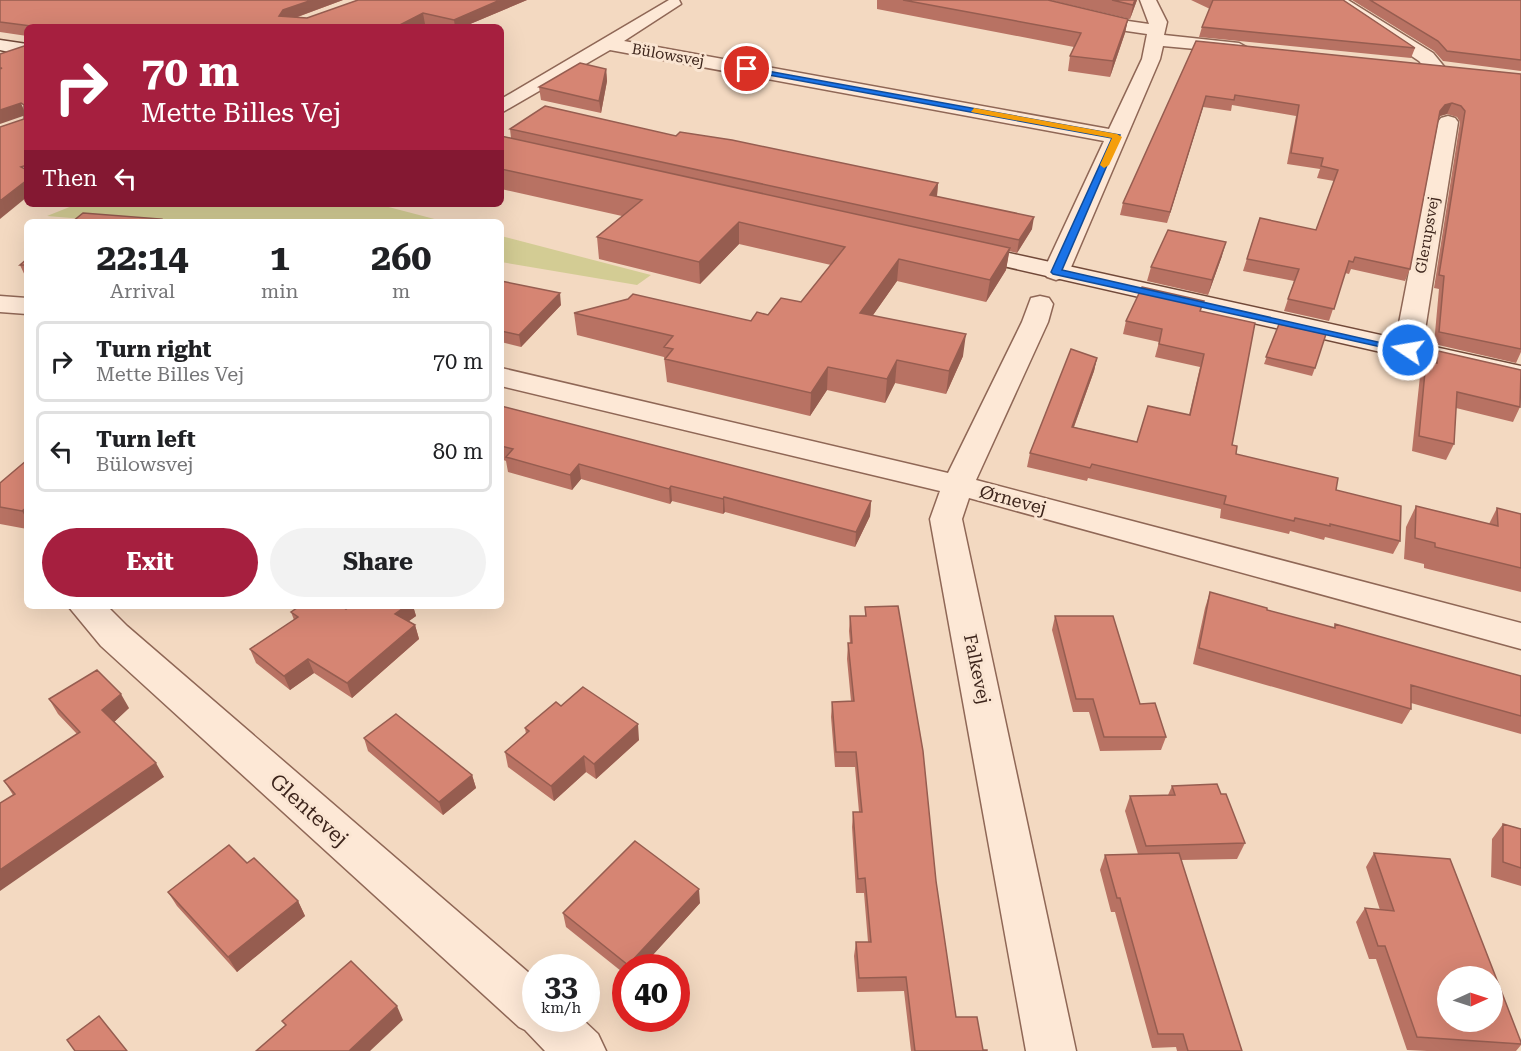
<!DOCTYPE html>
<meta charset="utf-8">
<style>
:root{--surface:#fff;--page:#f2f2f2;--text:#202124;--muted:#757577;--line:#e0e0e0;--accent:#a61f3f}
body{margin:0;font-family:"Roboto Serif",serif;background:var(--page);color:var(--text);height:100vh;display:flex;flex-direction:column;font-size:22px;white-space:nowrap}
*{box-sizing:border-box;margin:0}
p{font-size:20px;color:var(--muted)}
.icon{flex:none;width:33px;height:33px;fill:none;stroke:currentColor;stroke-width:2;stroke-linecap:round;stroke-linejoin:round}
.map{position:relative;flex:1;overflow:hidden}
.details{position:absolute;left:24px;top:219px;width:480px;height:390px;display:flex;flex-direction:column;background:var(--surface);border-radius:9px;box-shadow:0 6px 24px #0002}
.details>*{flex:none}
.banner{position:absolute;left:24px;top:24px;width:480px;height:183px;border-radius:9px;box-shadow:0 6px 24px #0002;background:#a61f3f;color:#fff;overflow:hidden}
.needle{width:39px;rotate:87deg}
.buttons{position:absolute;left:1437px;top:966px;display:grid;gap:12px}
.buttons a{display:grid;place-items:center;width:66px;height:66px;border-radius:50%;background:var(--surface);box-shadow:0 6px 24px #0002;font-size:30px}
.speed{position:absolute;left:522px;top:954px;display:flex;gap:12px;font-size:30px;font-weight:700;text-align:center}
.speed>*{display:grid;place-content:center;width:78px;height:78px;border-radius:50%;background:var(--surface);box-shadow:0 6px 24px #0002;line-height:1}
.speed small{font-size:15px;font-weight:400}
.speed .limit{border:9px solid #d22;background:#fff;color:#111}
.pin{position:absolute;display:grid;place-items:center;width:51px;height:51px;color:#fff;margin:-26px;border:3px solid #fff;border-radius:50%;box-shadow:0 2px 6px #0007}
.me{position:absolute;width:66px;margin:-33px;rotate:282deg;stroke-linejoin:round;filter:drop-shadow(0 0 4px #0008)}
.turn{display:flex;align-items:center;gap:21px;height:126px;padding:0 18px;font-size:27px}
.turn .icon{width:78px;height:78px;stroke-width:2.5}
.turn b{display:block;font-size:42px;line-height:51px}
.then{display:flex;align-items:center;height:57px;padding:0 18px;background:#0003;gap:12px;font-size:22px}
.eta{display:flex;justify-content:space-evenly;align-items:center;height:102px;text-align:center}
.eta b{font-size:36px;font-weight:700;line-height:42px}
.primary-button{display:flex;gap:12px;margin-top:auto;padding:12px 18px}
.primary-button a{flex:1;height:69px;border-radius:36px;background:var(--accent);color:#fff;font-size:24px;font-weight:700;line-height:69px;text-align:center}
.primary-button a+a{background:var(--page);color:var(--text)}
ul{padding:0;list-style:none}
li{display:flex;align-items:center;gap:18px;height:81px;margin:0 12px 9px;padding:0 6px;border:3px solid var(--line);border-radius:9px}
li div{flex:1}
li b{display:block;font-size:22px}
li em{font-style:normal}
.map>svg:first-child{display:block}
</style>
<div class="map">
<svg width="1521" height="1051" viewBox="0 0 1521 1051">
<rect width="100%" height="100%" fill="#f3d9c1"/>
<!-- green -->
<path fill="#d3cc94" d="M77 204H377L446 222H119L47 216Z
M501 236 651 275 637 285 501 262Z"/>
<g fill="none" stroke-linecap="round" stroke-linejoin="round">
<!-- street casing -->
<g stroke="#8f6756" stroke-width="3">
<path id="street" d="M669 0H679L681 4 624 41 1109 129 1142 59 1147 34 1106 28 1013 4 1011 0H1039L1107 18 1149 24 1140 0H1156L1167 22 1164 35 1239 43 1248 48 1239 53 1163 46 1160 59 1069 272 1065 277 1056 280 1047 277 1043 272 1104 141 610 50 501 113V99Z
M1328 0H1348L1433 53 1446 69 1437 75 1430 73 1419 61Z
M1448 116 1455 118 1458 122 1422 349 1418 355 1408 357 1398 355 1394 349 1438 122 1441 118Z
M0 296 27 298V314L0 312Z
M1040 296 1049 298 1053 304 1048 322 976 480 1521 623V649L969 498 962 519 1076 1051H1026L930 519 940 491 501 386V368L948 473 1022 322 1031 298Z
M68 606H107L127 626 536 979V1018H581L598 1034 606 1051H545L525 1030 519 1027 101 646Z"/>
</g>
<!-- secondary casing -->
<g stroke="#714939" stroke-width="3">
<path id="secondary" d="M0 40 27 44V56L0 50Z
M964 243 1521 366V384L955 255 952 250 955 245Z"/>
</g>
<!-- street -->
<use href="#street" fill="#fde8d6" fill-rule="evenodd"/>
<!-- secondary -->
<use href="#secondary" fill="#fde8d6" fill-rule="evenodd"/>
</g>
<!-- wall -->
<path fill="#b87263" d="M0 0H343L295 18H307L358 0H527L463 27H440L425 24 419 27H27V36L0 32Z
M877 0H1048L1128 19 1125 33 1110 77 1068 71 1070 56 1074 47 877 9Z
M1049 0H1137L1130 19Z
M1191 0H1343L1415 48 1411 58 1199 37 1202 27 1210 9Z
M1352 0H1521V71L1443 61 1434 51Z
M1196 41 1521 74V352L1516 363 1434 344 1439 289 1434 288 1460 122 1457 117 1447 114 1440 116 1439 118 1410 269 1405 281 1351 269 1349 274 1345 273 1329 321 1284 311 1294 281 1243 271 1260 218 1316 230 1334 181 1317 178 1320 169 1287 164 1296 116 1232 105 1231 111 1203 107 1167 223 1120 215 1123 203Z
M606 69 607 81 601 113 541 100 539 87Z
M510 129 676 136 938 183 937 196 1032 229 1017 253 1009 251 1006 270 986 302 897 281 873 315 963 356 946 394 895 383 885 403 827 390 810 416 667 382 664 357 577 335 574 313 751 321 801 302 831 265 739 244 700 284 599 259 597 237 622 216 501 189V136L511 138Z
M1222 256 1208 295 1147 281 1151 267Z
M27 259V278H26L20 265Z
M501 281 561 305 521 347 501 342Z
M1201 312 1232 445 1236 454 1336 490 1400 541 1393 554 1325 537 1324 540 1290 531 1289 534 1220 518 1221 509 1088 478 1087 481 1027 467 1030 453 1097 358 1094 371 1074 427 1137 442 1189 415 1200 367 1155 357 1159 342 1123 334 1126 321Z
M1279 324 1315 368 1312 376 1264 364Z
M1438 351 1520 407 1513 422 1456 408 1454 444 1446 460 1412 451 1420 376 1426 361 1433 362Z
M501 406 871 501 870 516 855 547 725 512 723 514 672 501 670 504 581 479 572 490 508 472 506 461 501 459Z
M27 460V529L0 524V483Z
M1416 506 1489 524 1497 508 1521 514V592L1424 568V564L1404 559 1406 527Z
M1210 592 1267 610 1334 628 1335 624 1521 676V734L1411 703V709L1402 724 1193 664 1205 608Z
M350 606H413L416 616 409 621 415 625 419 639 352 698 314 673 290 690 256 663 250 649 294 620 291 612 346 609Z
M865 607 936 881 956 1017 983 1050 987 1051H911L904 991 857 992 854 956 856 942H868L864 893H856L852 827 853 812H859L855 767H835L831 717 832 702 851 701 847 659 848 643H850L849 631 850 616H865Z
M1055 616 1140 704 1166 737 1161 750 1100 751 1089 712H1073L1052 630Z
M49 699 129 708 114 722 164 777 13 795 4 781 77 734 58 714Z
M561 706 639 740 596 779 586 772 554 801 508 767 505 752 526 734 525 728Z
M364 738 472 775 476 788 443 815 368 751Z
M1172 786 1221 794 1245 843 1237 859 1181 860 1242 1051H1177L1176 1047 1152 1048 1115 912H1111L1100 870 1105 855 1138 854 1125 811 1130 796 1168 795Z
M1503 824 1521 829V886L1491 877 1492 839Z
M1374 853 1521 1042V1045L1516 1051H1427L1407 1050 1376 959H1369L1356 922 1365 908 1380 910 1366 867Z
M168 892 298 901 305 916 237 972 177 906Z
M700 903 641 968H626V975L566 927 563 913Z"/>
<!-- shaded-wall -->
<path fill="#965d50" d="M312 0H343L286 21 279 16 283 10Z
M500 0H527L463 27H455L454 20Z
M1135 0H1137L1130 19 1133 5Z
M423 13 425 24 419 27H396Z
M1128 19 1125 33 1110 77 1113 61Z
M606 69 607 81 601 113 599 101Z
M1206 96 1203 107 1167 223 1170 212Z
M21 103 26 115 0 124V110Z
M1452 103 1447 114 1440 116 1436 122 1440 111 1445 105Z
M27 180V197L0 219V201Z
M938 183 937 195 928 207 930 195Z
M1034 217 1032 229 1017 253 1019 240Z
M739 222V244L700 284 699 262Z
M1226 242 1222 256 1208 295 1212 280Z
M1010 248 1006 270 986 302 990 280Z
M899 259 897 281 859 335 860 313Z
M560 293 561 305 521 347 519 335Z
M966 334 963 356 946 394 949 371Z
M1097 358 1094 371 1069 440 1072 427Z
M897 360 895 383 885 403 887 379Z
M828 367 827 390 810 416 811 393Z
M579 464 581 479 572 490 570 475Z
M671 486 672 501 670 504 669 489Z
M724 497 725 512 723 514V499Z
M871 501 870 516 855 547 856 532Z
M27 507V520L22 511Z
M406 606H413L416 616 399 628 395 614Z
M415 625 419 639 352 698 347 683Z
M308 659 314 673 290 690 284 676Z
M121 694 129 708 111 725 102 710Z
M638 724 639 740 596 779 594 764Z
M584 756 586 772 554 801 551 786Z
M156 763 164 777 0 891V870Z
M472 775 476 788 443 815 439 802Z
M699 889 700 903 641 968H629L628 965Z
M298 901 305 916 237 972 228 957Z
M397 1006 403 1020 370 1051H349Z"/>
<!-- building -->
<path fill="#d68573" stroke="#965d50" stroke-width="1.5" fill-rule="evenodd" d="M0 0H312L283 10 279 16 307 18 358 0H500L454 20 423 13 396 27H39L0 22Z
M903 0H1048L1128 19 1113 61 1070 56 1081 33Z
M1112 0H1135L1133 5Z
M1213 0H1343L1415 48 1202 27Z
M1370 0H1521V60L1447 51 1438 41Z
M1196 41 1521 74V349L1439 332 1444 276 1439 275 1465 111 1461 106 1452 103 1445 105 1440 111 1410 269 1355 257 1353 262 1349 261 1334 309 1288 299 1299 269 1247 259 1260 218 1316 230 1338 170 1321 166 1323 158 1291 153 1299 105 1235 95 1234 100 1206 96 1170 212 1123 203Z
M27 45V165L21 167 27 170V180L0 201V127L24 119V105L21 103 0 110V69L2 68H0V54Z
M580 63 606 69 599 101 539 87Z
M545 106 676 136 680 132 732 140 938 183 930 195 1034 217 1019 240 510 129Z
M501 136 1010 248 990 280 899 259 860 313 966 334 949 371 897 360 887 379 828 367 811 393 665 359 673 349 664 347 673 336 574 313 628 299 633 294 751 321 757 312 768 315 781 298 801 302 845 247 739 222 699 262 597 237 642 200 501 169Z
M83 213 161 219 157 222H72Z
M1168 230 1226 242 1212 280 1151 267Z
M27 259V265H20Z
M501 281 560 293 519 335 501 331Z
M1142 287 1204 301 1200 311 1255 323 1232 445 1237 446 1236 454 1338 478 1336 490 1401 506 1400 541 1330 524V526L1295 518 1294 521 1224 504 1226 496 1092 464 1090 468 1030 453 1071 349 1097 358 1072 427 1137 442 1148 406 1190 415 1204 354 1159 344 1162 329 1126 321Z
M1279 324 1326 334 1315 368 1266 357Z
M1438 351 1521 370 1520 407 1457 392 1454 444 1419 436 1426 361 1437 363Z
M501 406 871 501 856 532 724 497 723 499 671 486 669 489 579 464 570 475 506 457 513 449 501 446Z
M27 460V507L22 511 0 507V483Z
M1416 506 1498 526 1497 508 1521 514V568L1435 547V543L1415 538Z
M1210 592 1267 608V610L1335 628V624L1521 676V716L1411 685V709L1199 648Z
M300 606H341L346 609 350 606H406L395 614 415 625 347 683 308 659 284 676 250 649 298 617 291 612Z
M898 606 923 751 936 881 956 1017H977L983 1050H987V1051H915L906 977 859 978 856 942H871L865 878 858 879 853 812H862L856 752H836L832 702 854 701 848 643H852L850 616H866L865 607Z
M1055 616H1113L1140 704 1155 703 1166 737H1104L1093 699H1076Z
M97 670 121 694 102 710 156 763 0 870V803L15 794 4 781 80 732 49 699Z
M583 687 638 724 594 764 584 756 551 786 505 752 529 731 525 728 556 702 561 706Z
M396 714 472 775 439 802 364 738Z
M1217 784 1221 794H1226L1245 843 1146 846 1130 796 1175 795 1172 786Z
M1503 824 1521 829V868L1503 862Z
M635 841 699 889 628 965 563 913Z
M229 845 247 863 254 858 298 901 228 957 168 892Z
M1179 853 1242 1051H1188L1183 1034H1158L1120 898H1117L1105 855Z
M1374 853 1450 859 1521 1042V1044L1417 1037 1385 946H1378L1365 908 1394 911ZM1448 976H1492V1022H1448Z
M351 961 397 1006 349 1051H256L286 1025 282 1021Z
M99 1016 127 1051H75L67 1040Z"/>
<!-- route -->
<path fill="#1a73e8" stroke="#114b97" stroke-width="1.5" d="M745 67 1120 135 1062 270 1413 350 1408 353 1053 274 1051 272 1112 138 747 71Z"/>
<!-- slow -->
<path fill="#f59e0b" d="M974 108 1117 134 1122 137 1109 165 1104 168 1100 165 1112 138 971 112Z"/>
<g text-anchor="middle" stroke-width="6" stroke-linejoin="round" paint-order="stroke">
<!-- far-street labels -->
<g font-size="15" fill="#3d251c" stroke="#fae5d2">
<text transform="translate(668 55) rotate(10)" y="5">Bülowsvej</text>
<text transform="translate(1427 235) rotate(-80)" y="5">Glerupsvej</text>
</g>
<!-- street labels -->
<g font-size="18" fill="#3d251c" stroke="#fae5d2">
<text transform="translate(1013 500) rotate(15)" y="6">Ørnevej</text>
<text transform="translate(977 669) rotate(78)" y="6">Falkevej</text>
</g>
<!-- near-street labels -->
<g font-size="21" fill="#3d251c" stroke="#fae5d2">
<text transform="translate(309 810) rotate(42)" y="7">Glentevej</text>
</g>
</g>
</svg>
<div class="buttons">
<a><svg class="needle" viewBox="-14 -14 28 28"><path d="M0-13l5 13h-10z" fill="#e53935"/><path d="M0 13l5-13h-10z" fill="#757577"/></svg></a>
</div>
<div class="speed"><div>33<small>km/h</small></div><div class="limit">40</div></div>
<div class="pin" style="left:747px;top:69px;background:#d93025"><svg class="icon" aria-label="arrive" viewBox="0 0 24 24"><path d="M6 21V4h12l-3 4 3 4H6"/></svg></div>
<svg class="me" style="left:1408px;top:350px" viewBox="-20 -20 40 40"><circle r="17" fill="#1a73e8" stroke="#fff" stroke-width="3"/><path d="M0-11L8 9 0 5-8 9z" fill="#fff"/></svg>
<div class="banner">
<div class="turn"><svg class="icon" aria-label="right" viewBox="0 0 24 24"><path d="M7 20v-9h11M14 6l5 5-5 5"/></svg><div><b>70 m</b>Mette Billes Vej</div></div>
<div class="then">Then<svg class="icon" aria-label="left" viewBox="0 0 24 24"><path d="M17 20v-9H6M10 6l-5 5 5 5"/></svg></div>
</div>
<section class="details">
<div class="eta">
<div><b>22:14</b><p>Arrival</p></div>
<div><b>1</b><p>min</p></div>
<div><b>260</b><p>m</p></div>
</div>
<ul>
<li><svg class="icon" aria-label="right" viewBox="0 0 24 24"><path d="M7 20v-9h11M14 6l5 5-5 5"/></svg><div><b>Turn right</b><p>Mette Billes Vej</p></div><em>70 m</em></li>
<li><svg class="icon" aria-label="left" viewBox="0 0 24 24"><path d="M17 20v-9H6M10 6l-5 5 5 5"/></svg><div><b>Turn left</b><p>Bülowsvej</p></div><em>80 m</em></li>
</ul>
<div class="primary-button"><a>Exit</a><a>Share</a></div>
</section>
</div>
